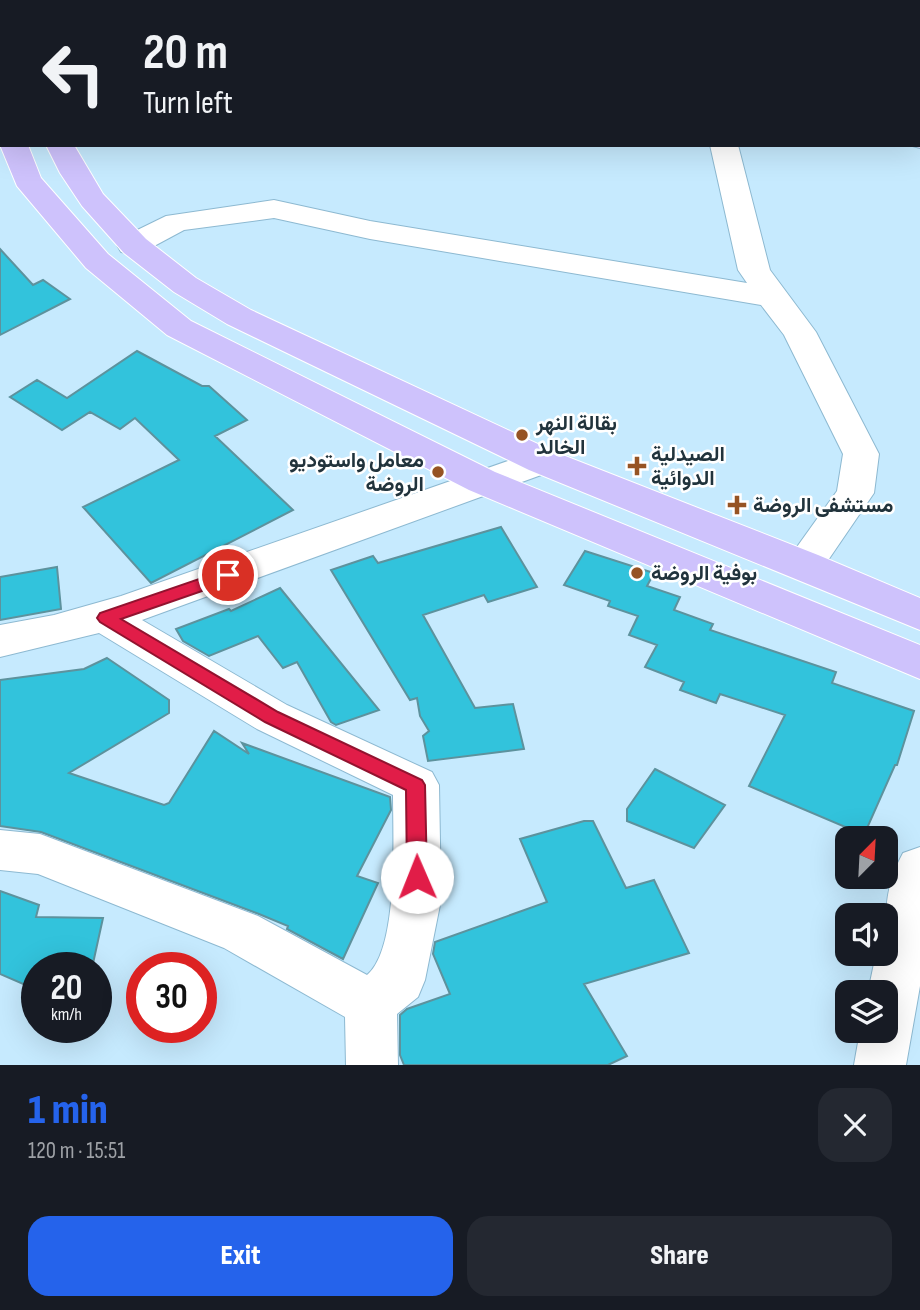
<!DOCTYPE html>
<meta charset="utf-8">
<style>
:root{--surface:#171b24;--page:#242831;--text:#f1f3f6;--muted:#9ea1a6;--accent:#2563eb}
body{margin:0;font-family:"Sofia Sans Condensed",Vazirmatn,sans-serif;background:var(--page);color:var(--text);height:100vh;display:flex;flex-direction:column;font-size:26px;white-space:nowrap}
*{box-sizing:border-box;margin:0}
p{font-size:23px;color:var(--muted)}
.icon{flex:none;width:38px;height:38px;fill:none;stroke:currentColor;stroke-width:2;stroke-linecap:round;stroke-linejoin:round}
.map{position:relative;height:1065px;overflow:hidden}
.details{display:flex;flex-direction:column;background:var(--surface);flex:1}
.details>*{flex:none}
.top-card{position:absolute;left:0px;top:0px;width:920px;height:147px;box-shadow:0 7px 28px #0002;background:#171b24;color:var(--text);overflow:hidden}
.needle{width:46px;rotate:24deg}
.buttons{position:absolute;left:835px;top:826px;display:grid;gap:14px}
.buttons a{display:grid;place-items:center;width:63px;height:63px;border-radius:14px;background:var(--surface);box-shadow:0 7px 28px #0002;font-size:35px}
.speed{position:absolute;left:21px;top:952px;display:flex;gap:14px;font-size:35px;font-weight:700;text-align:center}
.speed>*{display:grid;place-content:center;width:91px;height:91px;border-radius:50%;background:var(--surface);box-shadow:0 7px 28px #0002;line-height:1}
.speed small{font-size:18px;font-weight:400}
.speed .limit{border:10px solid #d22;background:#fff;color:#111}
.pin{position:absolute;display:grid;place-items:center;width:60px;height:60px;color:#fff;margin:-30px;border:4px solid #fff;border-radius:50%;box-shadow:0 2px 7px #0007}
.me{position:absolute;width:77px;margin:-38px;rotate:359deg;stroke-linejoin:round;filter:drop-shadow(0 0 5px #0008)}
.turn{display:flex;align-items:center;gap:24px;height:147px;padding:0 28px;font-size:32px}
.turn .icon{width:91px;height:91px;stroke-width:2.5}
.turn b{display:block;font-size:49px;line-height:60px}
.round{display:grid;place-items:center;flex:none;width:74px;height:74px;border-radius:21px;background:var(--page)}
.head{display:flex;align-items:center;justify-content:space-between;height:119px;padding:0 28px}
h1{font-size:42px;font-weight:800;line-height:52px;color:var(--accent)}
.primary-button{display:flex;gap:14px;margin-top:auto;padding:14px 28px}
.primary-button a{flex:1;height:80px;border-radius:21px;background:var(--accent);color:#fff;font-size:28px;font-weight:800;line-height:80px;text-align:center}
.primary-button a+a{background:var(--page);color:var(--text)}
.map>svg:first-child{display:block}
</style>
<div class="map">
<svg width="920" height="1065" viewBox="0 0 920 1065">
<rect width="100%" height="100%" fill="#c6eafe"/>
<!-- building -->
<path fill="#32c3dc" stroke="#5d929d" stroke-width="2" d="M0 249 33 285 43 280 70 299 0 335Z
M137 351 202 386H209L247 420 215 436 293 510 151 583 83 507 179 460 135 418 120 429 90 412 62 430 10 397 37 380 67 398Z
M501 527 537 587 488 602 484 595 423 615 475 708 513 704 524 749 428 761 423 736 429 731 420 716 417 698 410 700 331 570 373 556 378 563Z
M585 551 654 573 647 586 680 597 674 610 713 624 710 630 836 672 832 683 914 711 897 765H895L864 835 749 786 785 715 720 694 716 703 680 690 684 682 645 667 657 645 629 635 638 616 608 606 610 601 564 585Z
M57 567 61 609 0 620V577Z
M280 588 379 710 336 725 331 722 297 662 283 668 258 636 209 656 183 641 176 629 229 609 231 611Z
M107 658 169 700V713L69 773 164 805 169 803 214 731 249 754 242 743 390 797 391 810 357 876 378 883 343 959 287 929 288 926 259 914 41 832 0 826V680L84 669Z
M655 769 725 805 694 848 627 821V809Z
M584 821H593L626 888 654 880 689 953 584 984 627 1056 608 1065H404L400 1055V1015L407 1009 450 994 433 954 435 942 547 902 520 839Z
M0 891 39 905 36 917 103 918 92 968H37V990L0 974Z"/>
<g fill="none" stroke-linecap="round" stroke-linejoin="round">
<!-- minor casing -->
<g stroke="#8db9d1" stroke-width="2">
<path id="minor" d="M919 76H920V92H919Z
M710 145H738L770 270 816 332 879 454 874 493 818 575 804 579 790 575 784 565 837 491 843 454 784 335 761 305 370 239 274 218 184 230 143 252 132 254 121 252 117 245 121 238 166 216 274 200 370 221 747 283 738 270Z
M542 449 555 452 560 461 555 470 142 620 287 705 432 772 439 785 441 900 425 980 418 997 397 1014 398 1065H346L345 1017 224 948 38 874 0 870V830L40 834 258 916 367 975C399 949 393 836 393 795L257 729 99 633 0 657V625L54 615 121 596Z
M920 847V986L906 1065H854L860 1031H886V992H868L876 954H886C886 916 883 889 903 853Z"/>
</g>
<!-- secondary casing -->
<g stroke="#8db9d1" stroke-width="2">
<path id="secondary" d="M716 0H742L743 2H717Z
M919 131H920V148L909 145H919Z"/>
</g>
<!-- primary casing -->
<g stroke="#fff" stroke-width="2">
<path id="primary" d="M0 0H21L2 2V8Z
M33 0H57L32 2Z
M2 34V70L0 71V35Z
M0 98H2V119H0Z
M2 142V145H28L41 178 108 254 191 321 495 472 920 645V679L469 490 167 335 86 268 17 186 0 145Z
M46 145H74L103 194 146 239 196 278 251 310 555 452 818 555 920 598V630L529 470 227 324 174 292 124 253 82 206 60 173Z"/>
</g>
<!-- minor -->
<use href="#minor" fill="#fff" fill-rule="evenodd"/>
<!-- secondary -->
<use href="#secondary" fill="#e7e0fe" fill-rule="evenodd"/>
<!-- primary -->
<use href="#primary" fill="#cec2fc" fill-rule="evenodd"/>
</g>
<!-- route -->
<path fill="#e11d48" stroke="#92132f" stroke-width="2" d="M228 569 236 575 234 580 121 619 278 712 422 780 425 785 427 877 424 884 417 886 410 884 407 877 406 790 265 722 100 622 97 618 100 613Z"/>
<!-- markers -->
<g fill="#965323" stroke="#fff" stroke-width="2.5">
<circle cx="522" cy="435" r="7"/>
<path d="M633.5 455.5h7v7h7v7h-7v7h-7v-7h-7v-7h7z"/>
<circle cx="438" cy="472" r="7"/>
<path d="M733.5 494.5h7v7h7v7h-7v7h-7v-7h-7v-7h7z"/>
<circle cx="637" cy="573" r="7"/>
</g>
<g text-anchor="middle" stroke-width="5" stroke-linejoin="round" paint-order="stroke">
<!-- poi labels -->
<g font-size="21" font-weight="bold" fill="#21333c" stroke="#fff" text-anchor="start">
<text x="536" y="430">بقالة النهر<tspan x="536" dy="24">الخالد</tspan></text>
<text x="651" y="461">الصيدلية<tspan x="651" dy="24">الدوائية</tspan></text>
<text x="424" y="467" text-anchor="end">معامل واستوديو<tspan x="424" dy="24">الروضة</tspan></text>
<text x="753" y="512">مستشفى الروضة</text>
<text x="651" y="580">بوفية الروضة</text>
</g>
</g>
</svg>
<div class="buttons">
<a><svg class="needle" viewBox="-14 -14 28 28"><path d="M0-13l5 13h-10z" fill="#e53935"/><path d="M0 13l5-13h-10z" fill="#9ea1a6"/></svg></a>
<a><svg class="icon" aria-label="sound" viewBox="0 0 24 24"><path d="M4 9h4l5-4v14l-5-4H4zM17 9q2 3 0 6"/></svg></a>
<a><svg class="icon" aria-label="layers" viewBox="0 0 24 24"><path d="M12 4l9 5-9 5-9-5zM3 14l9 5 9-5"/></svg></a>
</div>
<div class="speed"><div>20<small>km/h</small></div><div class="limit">30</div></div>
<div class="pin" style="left:228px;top:575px;background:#d93025"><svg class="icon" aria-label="arrive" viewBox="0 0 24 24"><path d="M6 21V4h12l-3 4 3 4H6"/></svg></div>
<svg class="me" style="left:417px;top:877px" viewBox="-20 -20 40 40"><circle r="19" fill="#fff"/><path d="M0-13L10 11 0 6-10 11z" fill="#e11d48"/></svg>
<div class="top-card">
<div class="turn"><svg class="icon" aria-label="left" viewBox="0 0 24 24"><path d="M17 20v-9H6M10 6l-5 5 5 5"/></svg><div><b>20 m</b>Turn left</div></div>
</div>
</div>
<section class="details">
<div class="head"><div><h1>1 min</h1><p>120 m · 15:51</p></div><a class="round"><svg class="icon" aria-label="close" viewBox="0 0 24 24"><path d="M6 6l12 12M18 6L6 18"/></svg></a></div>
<div class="primary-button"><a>Exit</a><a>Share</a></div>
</section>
